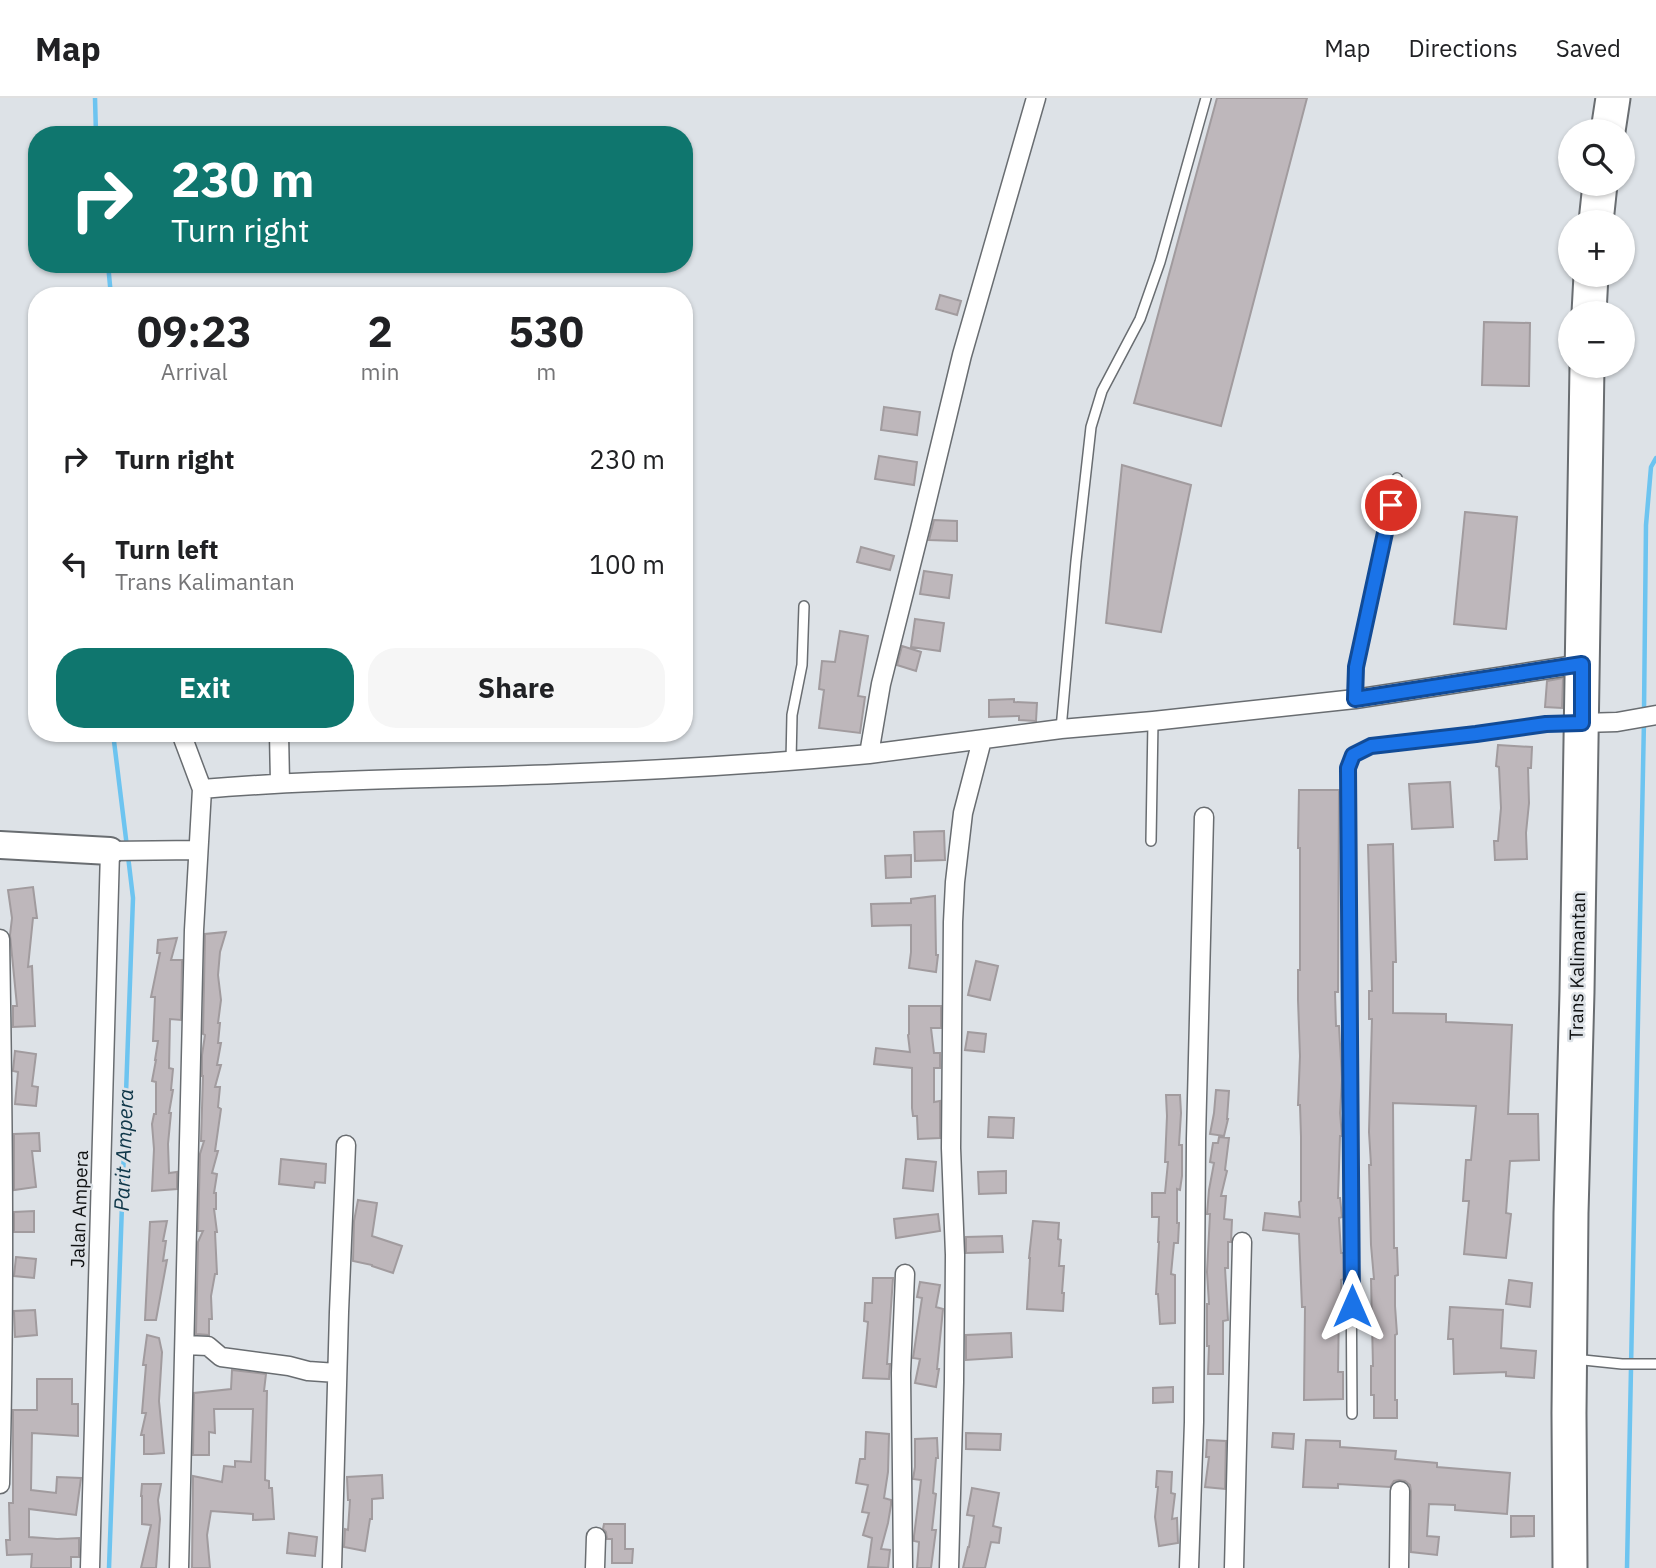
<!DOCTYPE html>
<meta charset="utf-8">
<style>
:root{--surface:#fff;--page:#f6f6f6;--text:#202124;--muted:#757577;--line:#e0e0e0;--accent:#0f766e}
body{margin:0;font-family:"IBM Plex Sans",sans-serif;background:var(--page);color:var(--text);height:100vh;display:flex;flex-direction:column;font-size:26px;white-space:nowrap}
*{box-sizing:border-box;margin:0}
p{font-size:23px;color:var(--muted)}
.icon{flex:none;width:38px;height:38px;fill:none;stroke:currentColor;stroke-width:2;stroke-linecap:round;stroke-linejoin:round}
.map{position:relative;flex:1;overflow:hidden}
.sheet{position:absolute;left:28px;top:189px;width:665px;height:455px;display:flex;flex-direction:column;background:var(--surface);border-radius:28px;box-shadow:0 2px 5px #0004}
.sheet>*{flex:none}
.guide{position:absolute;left:28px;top:28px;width:665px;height:147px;border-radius:28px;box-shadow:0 2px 5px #0004;background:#0f766e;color:#fff;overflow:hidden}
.fabs{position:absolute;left:1558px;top:21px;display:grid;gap:14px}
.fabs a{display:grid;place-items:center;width:77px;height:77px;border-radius:50%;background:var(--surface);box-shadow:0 2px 5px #0004;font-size:35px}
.pin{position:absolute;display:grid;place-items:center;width:60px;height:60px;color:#fff;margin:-30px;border:4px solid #fff;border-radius:50%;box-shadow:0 2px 7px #0007}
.me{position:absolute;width:77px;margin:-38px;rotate:0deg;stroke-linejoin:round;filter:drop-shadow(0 0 5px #0008)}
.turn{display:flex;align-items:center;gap:24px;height:147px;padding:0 28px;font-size:32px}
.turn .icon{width:91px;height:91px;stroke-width:2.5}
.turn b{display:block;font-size:49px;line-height:60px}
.eta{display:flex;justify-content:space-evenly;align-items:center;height:119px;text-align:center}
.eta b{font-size:42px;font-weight:800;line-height:49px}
.primary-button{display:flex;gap:14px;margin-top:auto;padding:14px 28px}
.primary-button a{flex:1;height:80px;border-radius:28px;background:var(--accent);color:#fff;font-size:28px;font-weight:800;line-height:80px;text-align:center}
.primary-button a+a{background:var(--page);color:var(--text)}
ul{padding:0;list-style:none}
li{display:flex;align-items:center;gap:21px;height:105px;padding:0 28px}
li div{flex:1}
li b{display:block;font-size:26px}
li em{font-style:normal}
header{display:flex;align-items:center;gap:42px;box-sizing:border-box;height:98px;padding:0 35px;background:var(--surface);border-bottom:2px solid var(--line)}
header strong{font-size:33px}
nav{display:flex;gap:38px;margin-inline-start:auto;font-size:24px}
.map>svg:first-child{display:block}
</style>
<header>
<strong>Map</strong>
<nav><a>Map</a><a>Directions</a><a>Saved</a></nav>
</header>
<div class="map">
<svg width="1656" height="1470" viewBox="0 0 1656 1470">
<rect width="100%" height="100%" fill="#dde2e7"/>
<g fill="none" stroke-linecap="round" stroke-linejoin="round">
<!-- stream -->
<path stroke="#6dc4f0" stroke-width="4.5" d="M95 0 96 37
M108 166 111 198
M1644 613 1646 427 1651 369 1656 360
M113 635 127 749
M109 1470 133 800 128 758
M1627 1470 1644 622"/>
</g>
<!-- building -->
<path fill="#beb7bb" stroke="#a19b9e" stroke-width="2" d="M1217 0H1307L1221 328 1134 305Z
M940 197 961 203 957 217 936 211Z
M1484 224 1530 225 1529 288 1482 287Z
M884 309 920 314 917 337 881 332Z
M879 358 917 364 914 387 875 381Z
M1122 367 1191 387 1161 534 1106 525Z
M1465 414 1517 419 1506 531 1454 526Z
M934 422 957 423V443L929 442Z
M861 449 894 458 890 472 857 464Z
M924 473 952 477 949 500 920 496Z
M915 521 944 525 940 553 911 549Z
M840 533 868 538 858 598 865 599 860 635 819 630 824 592 819 591 822 563 835 564Z
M902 548 921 554 916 573 897 567Z
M1563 580 1562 610 1545 609 1547 583Z
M1014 601V604L1037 605 1036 623 1019 622V618L989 619V602Z
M1498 647 1532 649 1531 670H1528L1529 705 1526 735 1527 761 1495 762 1494 743H1498L1501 710 1499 669 1496 668Z
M1450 684 1453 729 1412 731 1409 686Z
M1299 692H1339L1338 894H1335L1336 928H1339L1342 981 1340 1015 1342 1038H1340L1338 1100H1340L1342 1119 1339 1120 1341 1155H1344V1181L1341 1182 1342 1208H1339L1338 1274H1343V1301L1304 1302 1305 1209H1302L1299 1136 1263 1132 1265 1115 1300 1119 1299 1104 1301 1103V1039L1300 1007H1298L1300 958 1298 902V872H1300V750H1298Z
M944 733 945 762 915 763 914 734Z
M1393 746 1396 864H1393V915L1446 916V924L1512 927 1508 1016H1538L1539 1062 1510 1063 1506 1115 1511 1116 1506 1160 1464 1156 1469 1103H1463L1466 1062H1471L1476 1008 1393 1005 1394 1150H1397L1398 1177 1395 1178V1208L1397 1236 1395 1237V1302H1397V1320H1374V1297H1371V1268H1373L1371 1181H1374L1371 1147 1369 1067H1371L1369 1034 1372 921H1369V893H1372L1368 747Z
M911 757V779L886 780 885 758Z
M33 789 37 820H33L28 869 32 868 35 928 13 929V908H17L10 837 12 820 8 792Z
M935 798 936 857H938L936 874 909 870 911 854V827L872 828 871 806 911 805V801Z
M226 834 220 854 218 877 221 902 218 925H220L218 945H221L217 967H221L215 989H220L218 1009 221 1011 215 1053H218L212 1075 217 1076 214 1095H216V1111H214L217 1134H215L217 1176H215L211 1198 212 1221H209V1237L196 1236 198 1144 203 1133H198L200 1056 204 1043H201L203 978H202V957L205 937 203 936 205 836Z
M177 840 171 862H182L181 922 170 921 169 970 173 971 171 992H173L169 1015H171L168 1046 169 1075 177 1074V1091L152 1093 154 1051 152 1026 154 1016H156V984L152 983 156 962H155L158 943H153L155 899H151L160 855H157L158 842Z
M976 863 998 868 990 902 968 897Z
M909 908H941V930H931L934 955H940V970H934V1004L940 1003V1040L918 1041 917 1018H913L912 1010V970L874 966 876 950 910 954 908 937 909 936Z
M968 934 986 936 984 954 965 952Z
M15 953 36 956 32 988 38 989 36 1008 15 1006 18 974 13 973Z
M1216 992 1229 993 1227 1021H1228L1224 1038 1210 1036 1214 1015Z
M1166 997H1180L1181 1015 1179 1047H1182V1078L1180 1092 1177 1091V1125H1179L1178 1145H1174L1171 1176 1175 1177V1225L1160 1226 1158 1196H1156L1159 1144H1158L1159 1119H1152V1095H1165L1168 1064H1165L1167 1018Z
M989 1019 1014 1020 1013 1040 988 1039Z
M39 1035 40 1053H32L36 1089 14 1092V1036Z
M1219 1039 1229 1040 1225 1072 1227 1073 1221 1098H1226L1224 1121 1232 1122 1231 1144H1228V1170H1225L1228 1222 1223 1223V1276H1208L1209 1248H1207V1206H1209L1207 1174 1210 1116H1207L1209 1092 1214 1065 1210 1064 1213 1045H1218Z
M281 1061 326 1066 325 1085 315 1084 314 1090 279 1086Z
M906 1061 936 1064 933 1093 903 1090Z
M1006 1073V1095L979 1096 978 1074Z
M358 1102 377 1105 372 1138 402 1148 393 1175 372 1168V1167L353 1163 354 1123Z
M34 1113V1134H14V1114Z
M938 1116 940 1133 896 1140 894 1121Z
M167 1123 163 1143H166L163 1163 167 1162 156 1222H145L150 1124Z
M1033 1123 1059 1125 1058 1141 1061 1142 1059 1168H1064L1062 1195H1064L1063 1213 1027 1211 1030 1160H1029Z
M1002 1138 1003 1154 966 1155V1139Z
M16 1159 36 1161 34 1180 14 1178Z
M873 1180H893L887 1266H890L889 1281 863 1280 868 1224 864 1223 865 1205H872Z
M1509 1182 1532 1185 1530 1209 1506 1206Z
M920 1184 940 1187 936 1209 943 1211 937 1271H939L936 1289 915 1285 920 1261 913 1260 922 1200 917 1199Z
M1450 1209 1503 1212 1501 1250 1536 1253 1534 1280 1506 1278V1274L1454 1276 1453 1241H1448Z
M35 1212 37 1237 15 1239 14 1213Z
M1011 1235 1012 1259 966 1262V1237Z
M147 1237 159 1240 162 1254 159 1303 164 1355 152 1356H144V1337H141L146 1315H142L146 1267H143Z
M232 1272 266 1276 264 1293H267L265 1382 269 1383V1390H272L274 1421 253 1422V1416L211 1413 207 1437 210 1470H192L193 1378 222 1384 224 1368 235 1369V1363L251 1364 253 1311H214L215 1335 209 1334V1357H193L194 1295 231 1291Z
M37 1281H72V1306H78V1338L32 1335 31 1392 56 1395 57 1379 81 1380 76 1417 29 1411V1439L57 1441 79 1440V1459H71V1470H31L32 1456 7 1457 6 1442H10L9 1405H13V1312H37Z
M1173 1289V1304L1153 1305V1290Z
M866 1334 889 1336 888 1374 884 1400 891 1402V1407L888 1425 881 1451 890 1452 888 1470 868 1469 872 1440 863 1437 869 1415 862 1414 868 1387 856 1385 860 1361H865Z
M966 1335 1001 1336 1000 1352 966 1351Z
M1273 1335 1294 1336 1293 1351 1272 1349Z
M937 1340 938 1360H936L933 1395 936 1396 932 1432H936L931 1470H917L919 1444 914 1443V1438L921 1382 913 1381 915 1369V1341Z
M1207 1342 1226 1343 1225 1391 1205 1389 1209 1359H1206Z
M1306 1342 1340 1343V1349L1396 1353 1395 1361 1437 1365V1369L1510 1375 1507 1416 1455 1412V1407L1429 1406 1427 1438 1439 1439 1437 1457 1411 1454V1393L1410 1387 1405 1383 1399 1382 1394 1383 1390 1389 1338 1386V1390L1303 1389Z
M1157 1373 1172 1374 1171 1395 1175 1396 1172 1421 1177 1420 1178 1445 1159 1448 1155 1419 1158 1389H1156Z
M382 1377 383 1400 372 1401V1421H370L365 1453 344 1449 345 1431 348 1432 350 1402H348L347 1379Z
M142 1386H161L158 1402 160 1421 156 1470H141L151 1427 142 1426V1398H141Z
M972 1390 999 1395 993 1428 1001 1430 999 1445 991 1444 985 1470H963L968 1449H969L974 1418 967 1417Z
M1511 1418H1534V1438L1511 1439Z
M604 1426H625V1451H633L632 1465H612V1441H607L606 1434 603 1431Z
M289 1435 317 1439 315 1458 287 1455Z"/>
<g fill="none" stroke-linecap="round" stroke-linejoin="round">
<!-- lane casing -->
<g stroke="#696d71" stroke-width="12">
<path id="lane" d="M1355 601 1356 569 1397 380
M1061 631 1076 463 1091 329 1102 293 1140 221 1160 164 1206 0
M791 663 792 617 802 567 804 508
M1151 743 1153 623
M1574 1261 1622 1266H1656
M1352 1316 1348 670 1353 657 1371 648 1476 636 1546 626H1577"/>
</g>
<!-- street casing -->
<g stroke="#696d71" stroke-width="21">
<path id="street" d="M1036 0 962 257 920 431 881 586 869 656 1061 631 1153 623 1355 601 1582 566
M1582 625 1617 624 1656 617
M181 635 202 691
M279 635 280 685
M0 841C3 1023 5 1205 0 1386
M185 1247 208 1248 221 1259 289 1268 308 1273 337 1275
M90 1470 110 753 198 752
M179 1470 194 832 202 691C320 681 438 681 557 676 661 672 765 666 869 656
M332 1470 339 1214 346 1047
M595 1470 596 1439
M903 1470 901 1275 905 1176
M949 1470 954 1284 955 1157 951 1050 953 824 955 784 963 715 982 642
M1189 1470 1194 1324 1196 1041 1204 719
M1234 1470 1242 1144
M1399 1470 1400 1393"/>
</g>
<!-- secondary casing -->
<g stroke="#696d71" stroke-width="30">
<path id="secondary" d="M0 747 110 753"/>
</g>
<!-- highway casing -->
<g stroke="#696d71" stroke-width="37">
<path id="highway" d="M1608 33 1613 0
M1596 124 1600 86
M1589 215 1591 177
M1570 1470 1569 1315 1571 1115 1577 894 1587 268"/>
</g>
<!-- lane -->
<use href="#lane" stroke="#fff" stroke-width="9"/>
<!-- street -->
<use href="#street" stroke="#fff" stroke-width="18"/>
<!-- secondary -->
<use href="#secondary" stroke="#fff" stroke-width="26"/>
<!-- highway -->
<use href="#highway" stroke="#fff" stroke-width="33"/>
</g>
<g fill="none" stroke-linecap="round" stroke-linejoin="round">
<!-- route casing -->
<g stroke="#114b97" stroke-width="18">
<path id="route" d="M1352 1208 1348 670 1353 657 1371 648 1476 636 1546 626 1582 625V566L1355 601 1356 569 1391 407"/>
</g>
<!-- route -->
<use href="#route" stroke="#1a73e8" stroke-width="12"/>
</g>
<g text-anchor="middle" stroke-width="5" stroke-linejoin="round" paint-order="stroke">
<!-- street labels -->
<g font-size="19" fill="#101213" stroke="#dde2e7">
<text transform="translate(1577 868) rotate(-89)" y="7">Trans Kalimantan</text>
<text transform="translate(79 1111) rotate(-88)" y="7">Jalan Ampera</text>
</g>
<!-- water labels -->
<g font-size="21" font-style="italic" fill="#0e3648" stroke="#dde2e7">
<text transform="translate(124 1052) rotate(-88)" y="7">Parit Ampera</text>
</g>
</g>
</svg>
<div class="fabs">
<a><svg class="icon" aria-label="search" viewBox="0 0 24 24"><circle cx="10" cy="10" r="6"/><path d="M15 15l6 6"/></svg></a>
<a>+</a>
<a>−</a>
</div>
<div class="pin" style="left:1391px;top:407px;background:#d93025"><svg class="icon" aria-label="arrive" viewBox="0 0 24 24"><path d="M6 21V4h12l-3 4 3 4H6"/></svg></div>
<svg class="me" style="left:1352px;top:1208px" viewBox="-20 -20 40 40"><path d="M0-17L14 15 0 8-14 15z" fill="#1a73e8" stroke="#fff" stroke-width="4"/></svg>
<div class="guide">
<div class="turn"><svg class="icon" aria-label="right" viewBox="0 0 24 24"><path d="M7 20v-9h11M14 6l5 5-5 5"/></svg><div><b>230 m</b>Turn right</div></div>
</div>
<section class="sheet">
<div class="eta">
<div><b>09:23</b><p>Arrival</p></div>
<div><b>2</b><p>min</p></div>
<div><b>530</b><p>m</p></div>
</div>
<ul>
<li><svg class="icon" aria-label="right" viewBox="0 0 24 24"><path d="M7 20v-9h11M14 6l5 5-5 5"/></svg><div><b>Turn right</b></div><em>230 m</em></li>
<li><svg class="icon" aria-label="left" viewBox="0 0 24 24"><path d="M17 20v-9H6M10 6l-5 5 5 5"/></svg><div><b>Turn left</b><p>Trans Kalimantan</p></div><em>100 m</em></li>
</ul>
<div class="primary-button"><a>Exit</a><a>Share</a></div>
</section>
</div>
